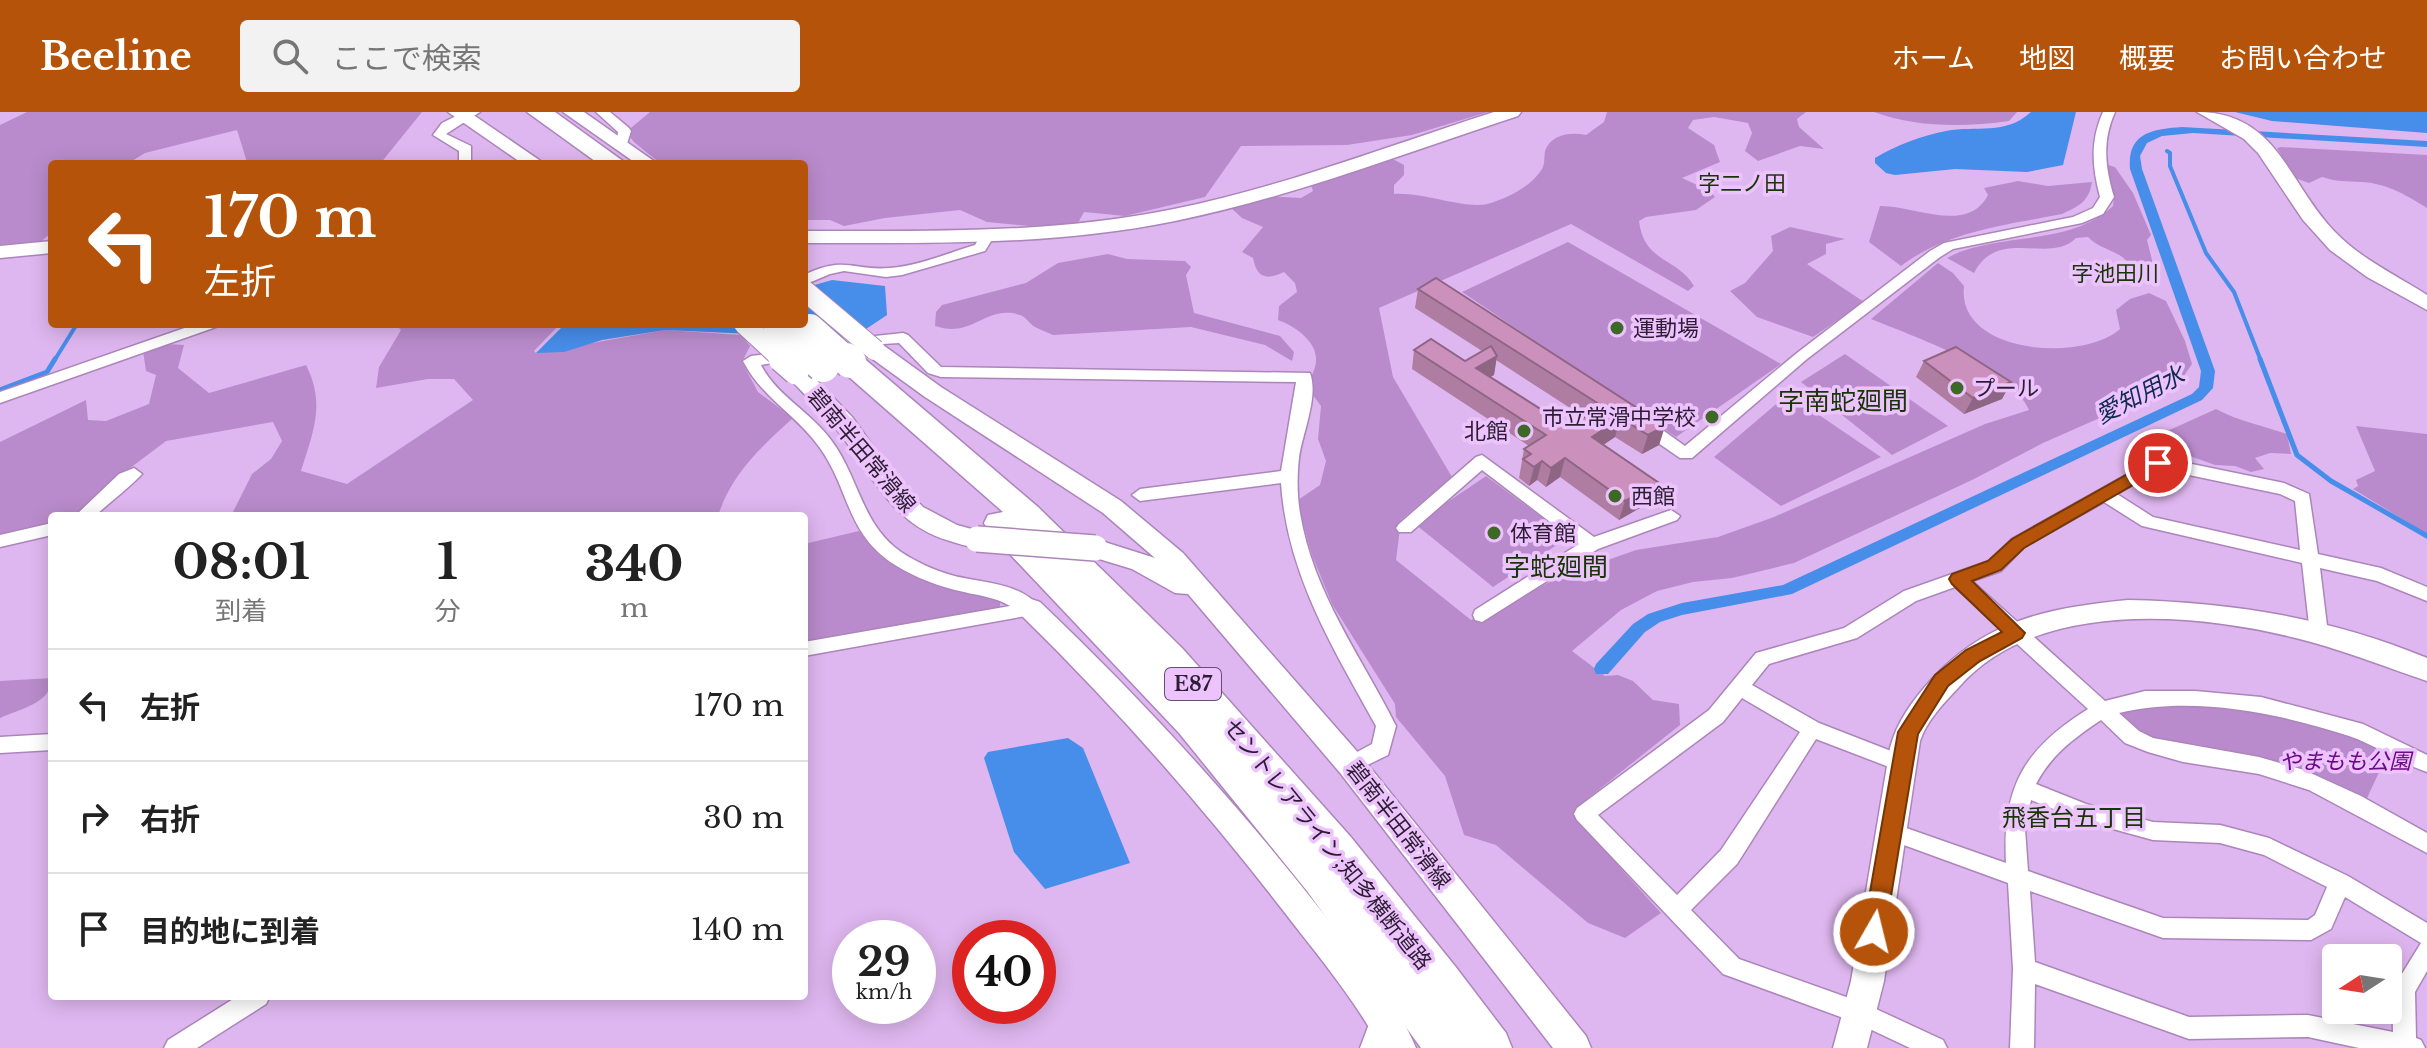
<!DOCTYPE html>
<html lang="ja">
<meta charset="utf-8">
<style>
:root{--surface:#fff;--page:#f2f2f2;--text:#222;--muted:#767676;--line:#e0e0e0;--accent:#b45309}
body{margin:0;font-family:"Libre Baskerville","Noto Sans JP",serif;background:var(--page);color:var(--text);height:100vh;display:flex;flex-direction:column;font-size:30px;white-space:nowrap}
*{box-sizing:border-box;margin:0}
p{font-size:26px;color:var(--muted)}
.icon{flex:none;width:44px;height:44px;fill:none;stroke:currentColor;stroke-width:2;stroke-linecap:round;stroke-linejoin:round}
.map{position:relative;flex:1;overflow:hidden}
.side{position:absolute;left:48px;top:400px;width:760px;height:488px;display:flex;flex-direction:column;background:var(--surface);border-radius:8px;box-shadow:0 4px 20px #0003}
.side>*{flex:none}
.hud{position:absolute;left:48px;top:48px;width:760px;height:168px;border-radius:8px;box-shadow:0 4px 20px #0003;background:#b45309;color:#fff;overflow:hidden}
.needle{width:52px;rotate:258deg}
.buttons{position:absolute;left:2322px;top:832px;display:grid;gap:16px}
.buttons a{display:grid;place-items:center;width:80px;height:80px;border-radius:8px;background:var(--surface);box-shadow:0 4px 20px #0003;font-size:40px}
.speed{position:absolute;left:832px;top:808px;display:flex;gap:16px;font-size:40px;font-weight:700;text-align:center}
.speed>*{display:grid;place-content:center;width:104px;height:104px;border-radius:50%;background:var(--surface);box-shadow:0 4px 20px #0003;line-height:1}
.speed small{font-size:20px;font-weight:400}
.speed .limit{border:12px solid #d22;background:#fff;color:#111}
.pin{position:absolute;display:grid;place-items:center;width:68px;height:68px;color:#fff;margin:-34px;border:4px solid #fff;border-radius:50%;box-shadow:0 2px 8px #0007}
.me{position:absolute;width:88px;margin:-44px;rotate:8deg;stroke-linejoin:round;filter:drop-shadow(0 0 6px #0008)}
.turn{display:flex;align-items:center;gap:28px;height:168px;padding:0 24px;font-size:36px}
.turn .icon{width:104px;height:104px;stroke-width:2.5}
.turn b{display:block;font-size:56px;line-height:68px}
.eta{display:flex;justify-content:space-evenly;align-items:center;height:136px;text-align:center}
.eta b{font-size:48px;font-weight:800;line-height:56px}
ul{padding:0;list-style:none}
li{display:flex;align-items:center;gap:24px;height:112px;padding:0 24px;border-top:2px solid var(--line)}
li div{flex:1}
li b{display:block;font-size:30px}
li em{font-style:normal}
header{display:flex;align-items:center;gap:48px;box-sizing:border-box;height:112px;padding:0 40px;background:var(--accent);color:#fff}
header strong{font-size:38px}
nav{display:flex;gap:44px;margin-inline-start:auto;font-size:28px}
.search{width:560px;height:72px;background:var(--page);display:flex;align-items:center;gap:20px;box-sizing:border-box;padding:0 28px;border-radius:8px;color:var(--muted);font-size:30px}
.map>svg:first-child{display:block}
</style>
<header>
<strong>Beeline</strong>
<div class="search"><svg class="icon" aria-label="search" viewBox="0 0 24 24"><circle cx="10" cy="10" r="6"/><path d="M15 15l6 6"/></svg>ここで検索</div>
<nav><a>ホーム</a><a>地図</a><a>概要</a><a>お問い合わせ</a></nav>
</header>
<div class="map">
<svg width="2427" height="936" viewBox="0 0 2427 936">
<rect width="100%" height="100%" fill="#dfb7f0"/>
<!-- green -->
<path fill="#ba8bcc" d="M27 0H422L380 52H244L247 50 237 18 145 41 127 52H52V120L39 131 0 133V13Z
M650 0H1488L1412 23 1347 33 1241 34 1205 85 1125 104 1084 100 1078 111 1030 114 987 110 960 98 885 106 844 114 830 108H804V52H661L634 30 626 20Z
M1607 0H1806L1797 7 1799 15 1824 37 1800 34 1758 49 1745 39 1752 21 1748 11 1714 5 1693 8 1688 16 1714 33 1720 50 1682 66 1710 79 1715 85 1696 98 1646 105 1639 109C1644 151 1677 145 1694 174L1688 179 1571 112 1379 196 1393 265 1452 365 1401 408 1396 448 1471 508 1560 465 1636 438 1718 425 1774 405 1985 312 2029 298C2015 260 1910 223 1871 207L1938 151 1953 161 1964 174C1956 242 2082 251 2120 217L2116 198 2130 187 2149 181 2166 189 2185 229 2192 252 2179 271 2043 331 1972 368 1794 451 1732 466 1693 470 1657 479 1621 498 1572 539 1605 564 1618 563 1633 569 1653 588 1679 592 1680 613 1582 691 1580 711 1661 801 1625 826 1588 811 1496 733 1464 723 1445 664 1396 605 1395 592 1332 492 1312 443 1298 394V388L1320 373 1326 349 1318 327 1321 294 1307 275C1310 267 1315 258 1316 250 1318 229 1294 214 1278 208L1279 194 1297 180 1295 171 1284 160C1267 168 1257 167 1253 146L1242 140 1263 115 1242 106 1230 95 1265 84 1301 86 1313 79 1310 70 1389 45 1404 53V63L1394 73V82C1421 79 1469 99 1491 91 1509 85 1532 74 1542 57 1545 52 1544 45 1545 39 1551 22 1571 20 1586 23L1604 10Z
M1874 0H2017L2009 9C1965 15 1917 16 1874 0Z
M2281 35 2427 43V96C2406 83 2386 71 2361 70 2346 69 2336 70 2322 65L2309 71 2295 66 2277 36Z
M2108 53 2115 55 2133 81 2151 123 2147 128 2156 164C2139 170 2134 168 2122 155L2128 151C2119 138 2100 138 2088 125L2076 126C2050 153 1998 114 1974 161L1947 146C1997 119 2068 136 2113 94L2114 83 2105 57Z
M2018 69 2048 74 2092 70C2089 89 2080 94 2062 102 2007 113 1947 119 1901 154L1869 130 1880 94C1914 93 1967 123 1988 83L1984 76Z
M1790 115 1845 127 1826 132V142L1807 152 1864 190 1813 225 1757 205 1730 179 1745 171 1773 139 1771 124Z
M1568 130 1781 252 1676 325 1462 180Z
M1108 142 1127 147 1185 149 1191 155 1186 163 1194 201 1280 224 1294 240 1292 249 1265 233 1191 215 1053 223C1047 220 1040 218 1035 215 1030 212 1026 205 1020 203 986 192 973 227 935 214L936 200 942 193 1026 171 1058 151Z
M395 212H560L534 239 536 241 665 218 741 223 750 234 742 250 758 280 793 306C761 335 731 362 718 404H231L252 362 271 347 282 329 273 310 166 329 125 360 79 404H52V415L0 426V330L86 288 88 308 106 309 149 292 156 263 146 259 143 239 165 232 184 233 178 256 209 281 306 253C326 292 313 320 301 359L347 372 473 288 454 267H428L376 276 379 255 401 218Z
M1845 242 1948 314 1892 343 1801 270Z
M1788 282 1881 345 1781 394 1714 345Z
M2216 297C2241 310 2261 313 2287 322L2291 342 2270 341 2255 346 2264 357 2251 360 2235 354 2215 353 2173 338 2163 321Z
M2356 314 2427 322V422L2353 377 2358 374 2356 368 2375 359Z
M1486 364 1569 425 1493 475 1415 412Z
M859 419 880 441 1001 487 999 499 804 533V432Z
M52 566C52 591 20 597 0 606V569Z
M2145 587 2261 593 2391 634 2363 695 2305 668 2167 639 2101 598Z"/>
<!-- water -->
<path fill="#478dea" d="M2031 0H2076L2063 53 2027 60 1955 57 1895 63 1886 61 1875 51V46C1897 33 1921 24 1946 19 1976 13 2005 24 2031 0Z
M2235 0H2427V21L2272 9Z
M832 168 885 174 887 203 866 217 837 226 665 218 602 228 564 240 536 241 565 212H804V176Z
M1068 626 1083 636 1130 751 1045 777 1014 740 984 646 988 640Z"/>
<g fill="none" stroke-linecap="round" stroke-linejoin="round">
<!-- stream-far1 -->
<path stroke="#478dea" stroke-width="4" d="M2167 39 2170 41V54L2206 141 2234 180 2261 249
M54 249 77 212"/>
<!-- stream -->
<path stroke="#478dea" stroke-width="5" d="M2260 247 2297 343 2331 369 2427 424
M0 278 47 260 55 247"/>
<!-- canal -->
<path fill="#478dea" fill-rule="evenodd" d="M2182 15 2427 29V35L2193 21 2162 24 2147 31 2140 44 2142 57 2215 259 2213 276 2202 288 1792 482 1682 503 1660 510 1645 520 1608 562H1596L1594 557 1596 552 1633 512 1648 502 1682 491 1783 473 2192 282 2199 275 2201 259 2130 57C2127 21 2152 17 2182 15Z"/>
<!-- street casing -->
<g stroke="#ac85bb" stroke-width="3">
<path id="street" d="M464 0H480L446 22 471 34V52H459V39L433 23 442 11Z
M596 0H610L629 16 631 19 626 35H616L618 20Z
M2103 0H2115C2102 29 2105 55 2114 85L2103 102 2082 111 1953 137 1940 145 1807 247 1692 346H1680L1638 317 1636 313 1638 309H1650L1685 334 1797 241 1930 139 1944 131 2073 105 2093 96 2100 85C2092 55 2090 29 2103 0Z
M986 122 993 126 985 139 902 163 886 165 844 159 830 162 804 173V163C846 143 851 159 890 156 918 154 948 141 975 133L981 123Z
M196 212H218L216 215 0 291V280Z
M903 221 908 223 941 255 1310 261C1319 285 1302 322 1299 346 1297 364 1297 383 1300 401 1313 481 1361 544 1396 614L1388 643 1351 661 1344 659 1341 653 1344 647 1372 632 1376 614C1333 536 1287 462 1281 371L1140 389 1132 383 1140 377 1281 359 1296 270 941 265 928 261 899 231 883 232 857 243 849 238 875 224Z
M792 239 800 244 797 247 761 253C777 284 811 300 831 328 859 365 861 412 901 440 916 450 934 458 951 463 978 471 1024 470 1040 497L1037 502 804 544V530L1010 494C995 485 980 484 964 480 940 475 916 466 895 453 846 422 850 378 820 336 797 303 762 286 743 249L751 244Z
M1482 343 1594 425 1671 398 1680 404 1677 408 1598 437 1482 510 1475 508 1473 503 1475 498 1579 432 1482 358 1411 420H1399L1396 416 1399 412 1476 345Z
M2158 345 2284 371 2309 382 2318 442 2381 456 2427 475V489L2377 469 2320 456 2328 522 2326 527H2312L2310 522 2302 451 2142 414 2104 390 2024 435 2001 459 1972 469 2105 589 2145 579H2195L2261 585 2363 612 2427 643V660C2400 651 2376 633 2349 624 2278 601 2193 583 2119 601L2139 619 2153 626 2259 645 2304 658 2361 684 2427 721V741L2309 678 2259 662 2183 650 2148 640 2125 631 2101 608C2074 626 2051 643 2036 672L2086 692 2153 710 2220 713 2269 726 2348 764 2427 811V859L2415 880 2416 926 2421 928 2425 936H2359L2308 925 2189 927 2035 872 2034 936H2010L2013 857 2008 771 1882 725 1878 719 1882 713 1889 710 2006 751C2002 675 2024 637 2088 597L1955 475 1916 489 1857 526 1769 552 1752 573 1819 611 1909 646 1912 652 1909 658 1902 660 1816 627 1737 752 1691 798 1739 847 1863 891 1943 928 1947 936H1910L1857 911 1723 862 1577 708 1574 702 1577 696 1709 598 1756 541 1844 516 1904 479 1989 449 2012 427ZM2160 357 2280 382 2295 389 2300 438 2153 405 2117 382ZM1742 586 1800 620 1721 738 1677 783 1598 703 1723 610ZM2031 688 2084 709 2153 728 2220 731 2264 743 2327 775 2315 803 2308 808 2163 806 2028 759 2025 717ZM2030 779 2163 826 2311 828 2331 817 2345 785 2421 831 2392 878 2393 920 2308 903 2189 905 2035 850Z
M134 356 142 362C129 376 110 390 95 404H75L119 362Z
M52 411V423L0 435V423Z
M52 622V638L0 641V625Z
M238 884H270L266 892 197 936H164L168 928Z
M1387 901 1395 904 1399 912C1394 922 1387 926 1384 936H1360L1369 912Z"/>
</g>
<!-- secondary casing -->
<g stroke="#ac85bb" stroke-width="3">
<path id="secondary" d="M448 0H469L545 52H523Z
M563 0H584L658 52H637Z
M1494 0H1521L1518 4C1405 41 1292 85 1175 109 1053 134 928 131 804 131V119C927 119 1052 122 1174 97 1283 75 1388 34 1494 0Z
M2197 0C2278 0 2288 72 2335 120 2361 147 2396 163 2427 183V198L2367 165 2330 138 2303 108 2258 41 2244 27Z
M52 129V141L0 146V134Z
M875 231 883 233 941 275 1121 389 1183 441 1361 644 1586 924 1591 936H1553L1341 662 1188 482 1175 481 1132 457 1086 443 1082 436 1086 429 1095 427 1155 446 1103 401 925 285 867 243 864 238 867 233Z
M796 253 804 255 853 306 897 368 923 395 957 413 986 421 990 427 986 433C974 437 962 433 950 429 895 414 874 367 842 324 826 303 806 284 788 265L785 260 788 255Z
M1031 487 1040 490C1142 587 1236 690 1323 801 1357 843 1395 886 1416 936H1381C1355 888 1319 845 1285 801 1204 696 1117 597 1022 504L1018 497 1022 490Z
M2128 488C2229 490 2332 506 2427 546V569C2388 556 2351 541 2311 530 2206 501 2039 484 1959 575 1944 591 1927 608 1920 629L1884 869 1867 936H1833L1851 869 1890 636C1897 609 1913 588 1931 568 1987 507 2049 496 2128 488Z"/>
</g>
<!-- highway casing -->
<g stroke="#ac85bb" stroke-width="3">
<path id="highway" d="M527 0H555L627 52H599Z
M850 241 860 243 1038 395 1182 536 1350 724 1455 854 1506 921 1512 936H1421L1307 779 1179 621 988 419 984 411 988 403 1003 400 840 257 835 250 840 243Z"/>
</g>
<!-- street -->
<use href="#street" fill="#fff" fill-rule="evenodd"/>
<!-- secondary -->
<use href="#secondary" fill="#fff" fill-rule="evenodd"/>
<!-- highway -->
<use href="#highway" fill="#fff" fill-rule="evenodd"/>
<!-- secondary-bridge-far1 casing -->
<g stroke="#ac85bb" stroke-width="22" stroke-linecap="butt">
<path id="secondary-bridge-far1" d="M804 178 875 238
M744 212 784 249"/>
</g>
<!-- secondary-bridge casing -->
<g stroke="#ac85bb" stroke-width="28" stroke-linecap="butt">
<path id="secondary-bridge" d="M781 247 796 260
M977 427 1095 436"/>
</g>
<!-- highway-bridge-far1 casing -->
<g stroke="#ac85bb" stroke-width="28" stroke-linecap="butt">
<path id="highway-bridge-far1" d="M776 212 817 249
M810 215 848 249"/>
</g>
<!-- highway-bridge casing -->
<g stroke="#ac85bb" stroke-width="35" stroke-linecap="butt">
<path id="highway-bridge" d="M815 247 823 254
M846 247 850 250"/>
</g>
<!-- secondary-bridge-far1 -->
<use href="#secondary-bridge-far1" stroke="#fff" stroke-width="20"/>
<!-- secondary-bridge -->
<use href="#secondary-bridge" stroke="#fff" stroke-width="25"/>
<!-- highway-bridge-far1 -->
<use href="#highway-bridge-far1" stroke="#fff" stroke-width="26"/>
<!-- highway-bridge -->
<use href="#highway-bridge" stroke="#fff" stroke-width="32"/>
</g>
<!-- wall -->
<path fill="#af7da2" fill-rule="evenodd" d="M1418 177 1665 314 1659 333 1642 342 1615 325 1603 333 1652 389 1619 408 1560 365 1546 375 1537 368 1529 374 1519 366 1524 337 1529 334 1412 257 1414 238 1465 249 1482 239 1415 196ZM1496 248 1584 305 1569 315 1490 265 1494 263Z
M1924 249 2011 270 2002 287 1964 302 1916 265Z"/>
<!-- shaded-wall -->
<path fill="#8e6684" d="M1497 244 1494 263 1473 275 1476 256Z
M2011 270 2002 287 1964 302 1973 286Z
M1621 306 1615 325 1587 344 1592 325Z
M1665 314 1659 333 1642 342 1648 323Z
M1565 346 1560 365 1546 375 1551 356Z
M1542 349 1537 368 1529 374 1534 355Z
M1659 371 1652 389 1619 408 1625 389Z"/>
<!-- building -->
<path fill="#cb91bc" stroke="#8e6684" stroke-width="2" d="M1436 166 1665 314 1648 323 1621 306 1592 325 1659 371 1625 389 1565 346 1551 356 1542 349 1534 355 1523 347 1531 342 1524 337 1546 323 1414 238 1431 227 1465 249 1491 234 1497 244 1476 256 1569 315 1602 294 1418 177Z
M1956 235 2011 270 1973 286 1924 249Z"/>
<!-- route -->
<path fill="#b45309" stroke="#753606" stroke-width="2" d="M2158 345 2164 347 2166 351 2164 355 2024 436 2001 458 1972 469 2025 521 2022 526 1980 549 1948 574 1918 622 1885 820 1882 827 1874 830 1866 827 1863 820 1898 620 1935 563 1966 538 2002 520 1952 472 1949 467 1952 462 1988 449 2012 427Z"/>
<!-- markers -->
<g fill="#3d6926" stroke="#edc3fd" stroke-width="3">
<circle cx="1617" cy="216" r="8"/>
<circle cx="1957" cy="276" r="8"/>
<circle cx="1712" cy="305" r="8"/>
<circle cx="1524" cy="319" r="8"/>
<circle cx="1615" cy="384" r="8"/>
<circle cx="1494" cy="421" r="8"/>
</g>
<g text-anchor="middle" stroke-width="7" stroke-linejoin="round" paint-order="stroke">
<!-- shield labels -->
<rect fill="#edc3fd" stroke="#674f70" stroke-width="2" x="1165" y="556" width="56" height="32" rx="6"/>
<g font-size="20" font-weight="bold" fill="#2d1d33">
<text x="1193" y="579">E87</text>
</g>
<!-- far-quarter labels -->
<g font-size="22" fill="#183506" stroke="#edc3fd">
<text x="1742" y="79">字二ノ田</text>
<text x="2115" y="169">字池田川</text>
</g>
<!-- poi labels -->
<g font-size="22" fill="#2d1d33" stroke="#edc3fd" text-anchor="start">
<text x="1633" y="224">運動場</text>
<text x="1973" y="284">プール</text>
<text x="1696" y="313" text-anchor="end">市立常滑中学校</text>
<text x="1508" y="327" text-anchor="end">北館</text>
<text x="1631" y="392">西館</text>
<text x="1510" y="429">体育館</text>
</g>
<!-- street labels -->
<g font-size="22" fill="#2d1d33" stroke="#edc3fd">
<text transform="translate(862 338) rotate(50)" y="8">碧南半田常滑線</text>
<text transform="translate(1399 713) rotate(52)" y="8">碧南半田常滑線</text>
<text transform="translate(1328 732) rotate(51)" y="8">セントレアライン;知多横断道路</text>
</g>
<!-- park labels -->
<g font-size="22" font-style="italic" fill="#6c0a88" stroke="#edc3fd">
<text x="2345" y="657">やまもも公園</text>
</g>
<!-- water labels -->
<g font-size="24" font-style="italic" fill="#0f2b4f" stroke="#edc3fd">
<text transform="translate(2140 283) rotate(-27)" y="8">愛知用水</text>
</g>
<!-- neighbourhood labels -->
<g font-size="24" fill="#183506" stroke="#edc3fd">
<text x="2074" y="714">飛香台五丁目</text>
</g>
<!-- quarter labels -->
<g font-size="26" fill="#183506" stroke="#edc3fd">
<text x="1843" y="298">字南蛇廻間</text>
<text x="1556" y="464">字蛇廻間</text>
</g>
</g>
</svg>
<div class="buttons">
<a><svg class="needle" viewBox="-14 -14 28 28"><path d="M0-13l5 13h-10z" fill="#e53935"/><path d="M0 13l5-13h-10z" fill="#767676"/></svg></a>
</div>
<div class="speed"><div>29<small>km/h</small></div><div class="limit">40</div></div>
<div class="pin" style="left:2158px;top:351px;background:#d93025"><svg class="icon" aria-label="arrive" viewBox="0 0 24 24"><path d="M6 21V4h12l-3 4 3 4H6"/></svg></div>
<svg class="me" style="left:1874px;top:820px" viewBox="-20 -20 40 40"><circle r="17" fill="#b45309" stroke="#fff" stroke-width="3"/><path d="M0-11L8 9 0 5-8 9z" fill="#fff"/></svg>
<div class="hud">
<div class="turn"><svg class="icon" aria-label="left" viewBox="0 0 24 24"><path d="M17 20v-9H6M10 6l-5 5 5 5"/></svg><div><b>170 m</b>左折</div></div>
</div>
<section class="side">
<div class="eta">
<div><b>08:01</b><p>到着</p></div>
<div><b>1</b><p>分</p></div>
<div><b>340</b><p>m</p></div>
</div>
<ul>
<li><svg class="icon" aria-label="left" viewBox="0 0 24 24"><path d="M17 20v-9H6M10 6l-5 5 5 5"/></svg><div><b>左折</b></div><em>170 m</em></li>
<li><svg class="icon" aria-label="right" viewBox="0 0 24 24"><path d="M7 20v-9h11M14 6l5 5-5 5"/></svg><div><b>右折</b></div><em>30 m</em></li>
<li><svg class="icon" aria-label="arrive" viewBox="0 0 24 24"><path d="M6 21V4h12l-3 4 3 4H6"/></svg><div><b>目的地に到着</b></div><em>140 m</em></li>
</ul>
</section>
</div>
